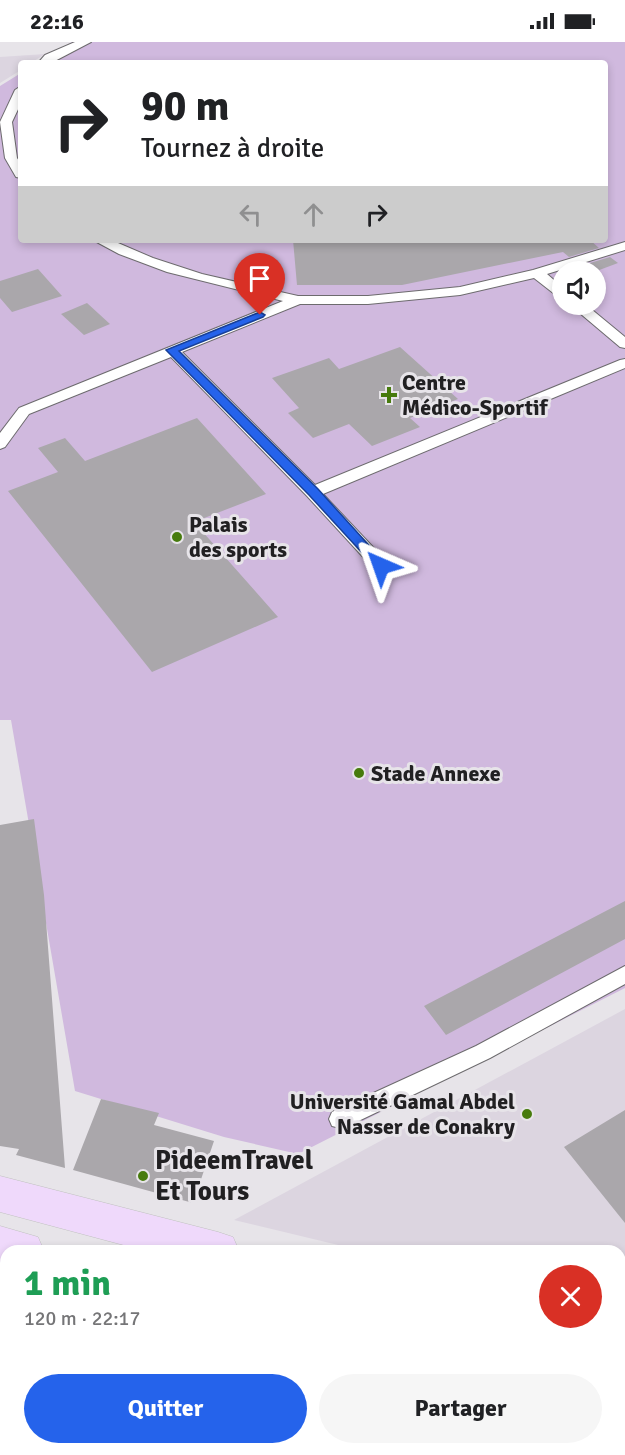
<!DOCTYPE html>
<html lang="fr">
<meta charset="utf-8">
<style>
:root{--surface:#fff;--page:#f6f6f6;--text:#202124;--muted:#757577;--accent:#2563eb}
body{margin:0;font-family:Signika,sans-serif;background:var(--page);color:var(--text);height:100vh;display:flex;flex-direction:column;font-size:22px;white-space:nowrap}
*{box-sizing:border-box;margin:0}
p{font-size:20px;color:var(--muted)}
.icon{flex:none;width:33px;height:33px;fill:none;stroke:currentColor;stroke-width:2;stroke-linecap:round;stroke-linejoin:round}
.map{position:relative;flex:1;overflow:hidden}
.details{position:absolute;left:0px;top:1203px;width:626px;height:210px;display:flex;flex-direction:column;background:var(--surface);border-radius:18px 18px 0 0;box-shadow:0 3px 9px #0003}
.details>*{flex:none}
.top-card{position:absolute;left:18px;top:18px;width:590px;height:183px;border-radius:6px;box-shadow:0 3px 9px #0003;background:#fff;color:var(--text);overflow:hidden}
.controls{position:absolute;left:552px;top:219px;display:grid;gap:12px}
.controls a{display:grid;place-items:center;width:54px;height:54px;border-radius:50%;background:var(--surface);box-shadow:0 3px 9px #0003;font-size:30px}
.pin{position:absolute;display:grid;place-items:center;width:51px;height:51px;color:#fff;margin:-62px -26px;border-radius:50% 50% 50% 0;rotate:-45deg;box-shadow:0 0 6px #0007}
.pin .icon{rotate:45deg}
.me{position:absolute;width:66px;margin:-33px;rotate:317deg;stroke-linejoin:round;filter:drop-shadow(0 0 4px #0008)}
.turn{display:flex;align-items:center;gap:21px;height:126px;padding:0 24px;font-size:27px}
.turn .icon{width:78px;height:78px;stroke-width:2.5}
.turn b{display:block;font-size:42px;line-height:51px}
.lanes{display:flex;align-items:center;height:57px;padding:0 24px;background:#0003;justify-content:center;gap:30px;direction:ltr}
.lanes .off{opacity:.35}
.round{display:grid;place-items:center;flex:none;width:63px;height:63px;border-radius:32px;background:var(--page)}
.summary{display:flex;align-items:center;justify-content:space-between;height:102px;padding:0 24px}
h1{font-size:36px;font-weight:700;line-height:45px;color:#1e9e55}
.cta{display:flex;gap:12px;margin-top:auto;padding:12px 24px}
.cta a{flex:1;height:69px;border-radius:36px;background:var(--accent);color:#fff;font-size:24px;font-weight:700;line-height:69px;text-align:center}
.cta a+a{background:var(--page);color:var(--text)}
.status{display:flex;justify-content:space-between;align-items:center;height:42px;padding:0 30px;background:var(--surface);direction:ltr}
.status svg{height:16px;fill:currentColor}
.map>svg:first-child{display:block}
</style>
<div class="status"><b>22:16</b><svg viewBox="0 0 49 12"><path d="M0 12V9h3v3zM5 12V6h3v6zM10 12V3h3v9zM15 12V0h3v12zM26 1h20v11H26zM47 4h2v5h-2z"/></svg></div>
<div class="map">
<svg width="625" height="1413" viewBox="0 0 625 1413">
<rect width="100%" height="100%" fill="#e7e4e9"/>
<!-- built -->
<path fill="#dcd5e0" d="M45 12 31 21H21V28L0 41V15Z
M625 967V1271L620 1270V1209H363L234 1178Z"/>
<!-- green -->
<path fill="#d0b9de" fill-rule="evenodd" d="M72 0H625V946L298 1112 224 1095 75 1049 11 678H0V44L21 31V198H604V21H36ZM562 230H596V262H562Z"/>
<!-- building -->
<path fill="#aaa7ab" d="M293 198H590L599 206 569 215 563 210 402 243H297Z
M610 215 618 221 594 230H587L580 224Z
M38 227 62 254 12 270 0 256V239Z
M87 261 110 282 84 293 61 272Z
M400 305 458 357 410 376 420 385 372 404 349 382 313 396 288 371 299 366 272 336 329 316 339 327Z
M197 376 266 452 194 480 278 575 152 630 8 449 58 430 38 406 65 396 85 419Z
M34 777 44 853 65 1126 16 1113 19 1107 0 1104V783Z
M625 859V897L446 993 424 964Z
M101 1057 159 1071 154 1083 214 1099 193 1161 73 1128Z
M625 1068V1181L564 1105Z"/>
<g fill="none" stroke-linecap="round" stroke-linejoin="round">
<!-- lane casing -->
<g stroke="#6d6b6e" stroke-width="2">
<path id="lane" d="M75 0H91L51 21H38L45 13Z
M21 44V61L12 80 17 116 21 122V136L16 135 5 116 0 80 15 48Z
M93 198H111L153 216 202 232 298 254H368L460 245 533 228 625 200V208L547 232 562 245V255L557 254 534 236 460 253 368 262H300L182 310 315 443 620 318 625 317V326L323 452 387 520 389 524 387 528H375L307 454 171 315 29 372 5 405 0 407V391L19 366 283 259 167 230 119 212Z
M569 262H585L625 295V306L620 305Z
M625 924V942L490 1016 348 1084 340 1086 332 1084 329 1077 332 1070 476 1004Z"/>
</g>
<!-- primary casing -->
<g stroke="#c1c1c1" stroke-width="1">
<path id="primary" d="M0 1134 218 1190 233 1195 239 1209H146L0 1170Z
M0 1184 38 1195 44 1209H6V1224L0 1222Z
M620 1293 625 1295V1337L620 1335Z
M620 1349 625 1350V1394L620 1393Z"/>
</g>
<!-- lane -->
<use href="#lane" fill="#fff" fill-rule="evenodd"/>
<!-- primary -->
<use href="#primary" fill="#efd9fb" fill-rule="evenodd"/>
</g>
<!-- route -->
<path fill="#2563eb" stroke="#184099" stroke-width="1.5" d="M260 270 265 273 263 275 179 309 318 447 385 521 387 524 385 526H376L309 453 166 308Z"/>
<!-- markers -->
<g fill="#477b0d" stroke="#e7e4e9" stroke-width="2">
<path d="M386 344h6v6h6v6h-6v6h-6v-6h-6v-6h6z"/>
<circle cx="177" cy="495" r="6"/>
<circle cx="359" cy="731" r="6"/>
<circle cx="527" cy="1072" r="6"/>
<circle cx="143" cy="1134" r="6"/>
</g>
<g text-anchor="middle" stroke-width="6" stroke-linejoin="round" paint-order="stroke">
<!-- poi labels -->
<g font-size="22" font-weight="bold" fill="#212022" stroke="#e7e4e9" text-anchor="start">
<text x="402" y="348">Centre<tspan x="402" dy="25">Médico-Sportif</tspan></text>
<text x="189" y="490">Palais<tspan x="189" dy="25">des sports</tspan></text>
<text x="371" y="739">Stade Annexe</text>
<text x="515" y="1067" text-anchor="end">Université Gamal Abdel<tspan x="515" dy="25">Nasser de Conakry</tspan></text>
</g>
<!-- near-poi labels -->
<g font-size="27" font-weight="bold" fill="#212022" stroke="#e7e4e9" text-anchor="start">
<text x="155" y="1127">PideemTravel<tspan x="155" dy="31">Et Tours</tspan></text>
</g>
</g>
</svg>
<div class="controls">
<a><svg class="icon" aria-label="sound" viewBox="0 0 24 24"><path d="M4 9h4l5-4v14l-5-4H4zM17 9q2 3 0 6"/></svg></a>
</div>
<div class="pin" style="left:260px;top:273px;background:#d93025"><svg class="icon" aria-label="arrive" viewBox="0 0 24 24"><path d="M6 21V4h12l-3 4 3 4H6"/></svg></div>
<svg class="me" style="left:381px;top:524px" viewBox="-20 -20 40 40"><path d="M0-17L14 15 0 8-14 15z" fill="#2563eb" stroke="#fff" stroke-width="4"/></svg>
<div class="top-card">
<div class="turn"><svg class="icon" aria-label="right" viewBox="0 0 24 24"><path d="M7 20v-9h11M14 6l5 5-5 5"/></svg><div><b>90 m</b>Tournez à droite</div></div>
<div class="lanes"><svg class="icon off" aria-label="left" viewBox="0 0 24 24"><path d="M17 20v-9H6M10 6l-5 5 5 5"/></svg><svg class="icon off" aria-label="ahead" viewBox="0 0 24 24"><path d="M12 20V5M6 11l6-6 6 6"/></svg><svg class="icon" aria-label="right" viewBox="0 0 24 24"><path d="M7 20v-9h11M14 6l5 5-5 5"/></svg></div>
</div>
<section class="details">
<div class="summary"><div><h1>1 min</h1><p>120 m · 22:17</p></div><a class="round" style="background:#d93025;color:#fff"><svg class="icon" aria-label="close" viewBox="0 0 24 24"><path d="M6 6l12 12M18 6L6 18"/></svg></a></div>
<div class="cta"><a>Quitter</a><a>Partager</a></div>
</section>
</div>
